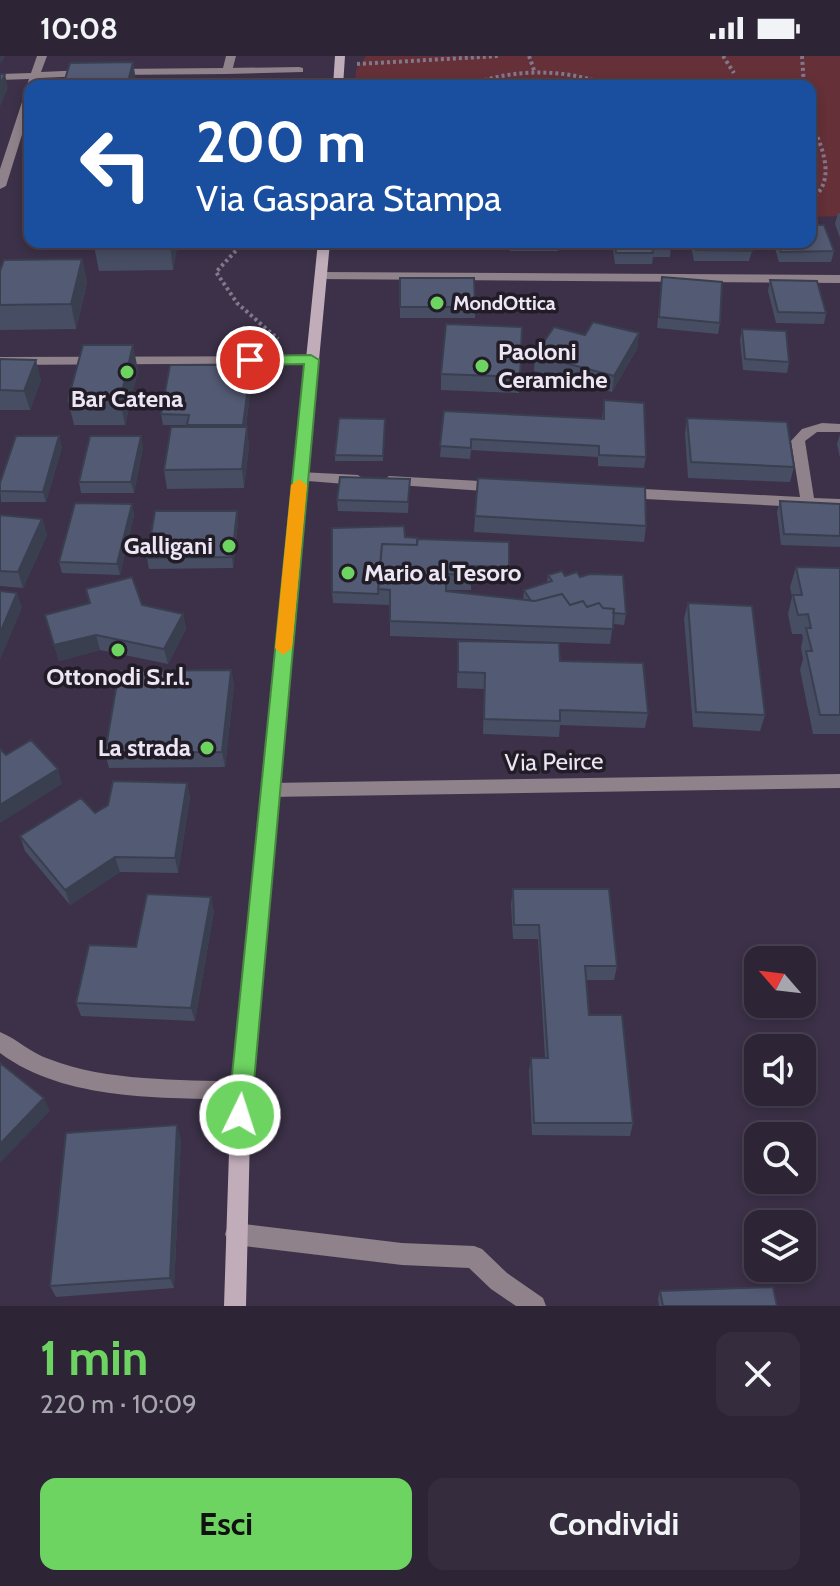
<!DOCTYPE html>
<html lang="it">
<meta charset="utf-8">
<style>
:root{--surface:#2d2536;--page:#352d3e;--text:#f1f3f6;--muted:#a7a5ad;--line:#484251;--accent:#6dd361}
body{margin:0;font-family:Cabin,sans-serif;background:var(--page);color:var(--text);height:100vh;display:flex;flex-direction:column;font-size:30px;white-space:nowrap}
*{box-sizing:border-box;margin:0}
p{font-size:26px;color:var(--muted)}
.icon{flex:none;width:44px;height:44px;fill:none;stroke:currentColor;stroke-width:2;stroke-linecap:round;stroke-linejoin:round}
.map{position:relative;height:1250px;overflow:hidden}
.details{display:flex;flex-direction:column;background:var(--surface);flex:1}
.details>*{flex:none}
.top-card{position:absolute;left:24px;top:24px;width:792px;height:168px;border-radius:16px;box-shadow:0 4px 12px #0003,0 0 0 2px var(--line);background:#1a4fa0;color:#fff;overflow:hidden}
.needle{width:52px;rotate:298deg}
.tools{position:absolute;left:744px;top:890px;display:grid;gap:16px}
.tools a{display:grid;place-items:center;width:72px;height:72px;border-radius:16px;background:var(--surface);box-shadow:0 4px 12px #0003,0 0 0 2px var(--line);font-size:40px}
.pin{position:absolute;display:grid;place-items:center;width:68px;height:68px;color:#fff;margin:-34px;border:4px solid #fff;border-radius:50%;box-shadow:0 2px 8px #0007}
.me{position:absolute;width:88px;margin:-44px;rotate:4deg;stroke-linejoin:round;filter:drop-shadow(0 0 6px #0008)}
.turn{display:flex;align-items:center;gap:28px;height:168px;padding:0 40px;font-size:36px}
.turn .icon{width:104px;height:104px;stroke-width:2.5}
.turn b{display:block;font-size:56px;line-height:68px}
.round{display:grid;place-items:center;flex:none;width:84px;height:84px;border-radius:16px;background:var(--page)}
.summary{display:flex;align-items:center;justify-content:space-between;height:136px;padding:0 40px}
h1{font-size:48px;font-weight:700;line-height:60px;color:var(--accent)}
.cta{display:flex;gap:16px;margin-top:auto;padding:16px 40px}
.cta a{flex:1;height:92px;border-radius:16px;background:var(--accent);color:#111;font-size:32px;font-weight:700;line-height:92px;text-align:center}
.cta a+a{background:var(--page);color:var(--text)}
.status{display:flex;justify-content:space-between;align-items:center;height:56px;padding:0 40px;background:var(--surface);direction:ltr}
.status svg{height:22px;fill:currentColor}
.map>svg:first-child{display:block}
</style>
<div class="status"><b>10:08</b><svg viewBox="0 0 49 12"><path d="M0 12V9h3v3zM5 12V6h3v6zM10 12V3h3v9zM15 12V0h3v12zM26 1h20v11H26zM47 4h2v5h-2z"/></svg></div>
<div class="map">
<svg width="840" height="1250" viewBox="0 0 840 1250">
<rect width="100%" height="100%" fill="#3c3148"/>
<!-- green -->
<path fill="#653038" d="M366 0H840V160L810 161V30H355L356 14Z"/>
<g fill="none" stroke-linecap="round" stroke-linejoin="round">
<!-- path -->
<path stroke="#81788c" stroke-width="4" stroke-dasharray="3 3" stroke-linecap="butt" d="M529 0 535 17
M723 0 734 17
M802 0 804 30
M357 8 499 0
M467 30C514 12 564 12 611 30
M810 65C822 89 838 126 810 144
M244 186 216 216 237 247 278 283"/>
<!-- service -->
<path fill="#8f828a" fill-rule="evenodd" d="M299 11 303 12V16L227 18 222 15 227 12Z
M236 1167 402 1187 474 1190 482 1193 507 1217 543 1242 546 1250H516L491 1233 469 1212 402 1209 236 1189 228 1186 225 1178 228 1170Z"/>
<!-- minor -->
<path fill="#8f828a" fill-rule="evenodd" d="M37 0H47L41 16 86 14 91 17 86 20 39 22 36 30 30 32 27 29 29 23 0 24V18L31 17Z
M226 0H236L232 15 227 18 113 19 108 16 113 13 223 12Z
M30 34V53L6 130 0 133V113L25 37Z
M321 216 840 219V227L317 223 315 220Z
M311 300 316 301V307L0 309V301Z
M822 367 840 368V376H817L805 385 814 442 840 443V453L625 442 618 437 625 432 800 441 791 385 802 373Z
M300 416 358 419 365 424 358 429 295 424 293 421Z
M389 420 498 426 505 431 498 436 384 428 382 425Z
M840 718V732L269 741 263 739 260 734 263 729 269 727Z
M0 976C17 983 31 997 49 1003 108 1026 178 1023 241 1026L248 1028 251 1035 248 1042 241 1044C163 1041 66 1046 0 997Z"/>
<!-- secondary -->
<path fill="#c0adb9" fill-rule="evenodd" d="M335 0H345L343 30H333Z
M318 186H330L251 1035 246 1250H224L231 1035Z"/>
</g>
<!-- wall -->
<path fill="#474d63" d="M30 122V162L24 137Z
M838 157H840V182L835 168Z
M95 186H178L173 214 99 215 94 190Z
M509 186H558V195H510Z
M612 186H671V190L670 201H653L652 208H615Z
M690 186H750L752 195 749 205H694Z
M773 186H810L834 195 831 206H779Z
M82 203 87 227 76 273 0 274V215Z
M400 222 475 251V262H400Z
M770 224 826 257 824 268 776 267 768 235Z
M661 231 720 267 718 278 657 272Z
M522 271 519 337 441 334V318Z
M742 273 789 306 787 317 743 314 740 284Z
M639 277 637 293 612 336 534 315 535 299 585 279Z
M0 303 41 324 30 354H0Z
M138 314 125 369H74L68 344Z
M252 320 246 371 249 390 244 432 167 433 164 414 187 371V369H163L161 358Z
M604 344 646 401 644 412 598 410V401L471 394 470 403 440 401 444 355 602 363Z
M687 362 794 411 790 426 688 422 685 377Z
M385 363 383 405H335V399Z
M840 378V402L837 388Z
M62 391 46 446H1L0 427Z
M143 391 134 437H81L79 426Z
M410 423 408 457 338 455 337 444Z
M780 445 840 448V491L781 489 777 456Z
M132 448 134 459 120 519 62 517 59 506Z
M0 459 42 463 47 479 23 532 0 530Z
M475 460 646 470 644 486 474 476Z
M238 466 233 512 149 513 147 502Z
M405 481 418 483 509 511 508 527 471 525V534H446V535L523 544 524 534 547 526 548 519 580 521 626 558 624 569 613 568 610 588 390 580V549L333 547 332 536Z
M796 511 840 512V678H813L800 614 803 603 801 592 803 582 802 578H792L788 558 792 541 790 531Z
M688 547 765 659 760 675 693 671 684 562Z
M142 549 183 558 186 573 168 608 100 594 59 605 45 559Z
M458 585 560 605 648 657 645 672 560 669 559 681 483 678 484 633 457 632Z
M231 614 234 629 225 711 109 712 105 697Z
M187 727 190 741 178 817 120 816 70 849 25 795 20 780Z
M513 833 617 910 614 924H586L589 959 633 1067 630 1080 532 1079 529 1015 531 1002H545L538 883H513L511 848Z
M214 855 195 965 81 960 76 947 136 891Z
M181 1082 174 1232 56 1241 50 1230Z
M660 1235 777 1250H659L658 1242Z"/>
<!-- shaded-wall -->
<path fill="#3a3f50" d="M0 0H5L1 8 0 2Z
M133 6 137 30H127Z
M5 18 8 32 0 51V29Z
M170 186H178L173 214 170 189Z
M82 203 87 227 76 273 71 248Z
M639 277 637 293 612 336 614 320Z
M133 289 138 314 125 369 120 344Z
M36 304 41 324 30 354 24 335Z
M251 309 252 320 245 380 243 369Z
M247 371 249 390 244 432 242 413Z
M59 380 62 391 46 446 43 436Z
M141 380 143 391 134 437 131 426Z
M132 448 134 459 120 519 117 508Z
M237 455 238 466 233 512 232 501Z
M42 463 47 479 23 532 18 516Z
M17 537 22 552 0 604V577Z
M183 558 186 573 168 608 164 593Z
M96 579 100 594 59 605 54 589Z
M231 614 234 629 225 711 222 696Z
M58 713 62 728 0 767V749Z
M187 727 190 741 178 817 175 802Z
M115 801 120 816 70 849 65 834Z
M211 841 214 855 195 965 191 952Z
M44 1042 50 1055 0 1107V1088Z
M177 1069 181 1082 174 1232 170 1222Z"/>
<!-- building -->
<path fill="#535a73" stroke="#3a3f50" stroke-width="2" d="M133 6 127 30H63L70 7Z
M0 18H5L0 29Z
M30 122V137H24Z
M810 169H824L834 195 781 196 778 186H810Z
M95 186H170V189L94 190Z
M615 186H671V190H652L653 197H616Z
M694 186H750L752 195 696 194Z
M82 203 71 248 0 249V215L4 204Z
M662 221 722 226 720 267 659 261Z
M400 222H474L475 251H400Z
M770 224 817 225 826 257 778 256Z
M593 266 639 277 614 320 535 299 554 271 585 279Z
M446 268 522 271 520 321 441 318Z
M742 273 786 275 789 306 745 303Z
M83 289H133L120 344H68Z
M0 303 36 304 24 335 0 334Z
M170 309H251L243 369H187L189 359 161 358Z
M604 344 644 347 646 401 599 399V390L471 383V392L440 390 444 355 604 363Z
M339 362 385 363 383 400 335 399Z
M687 362 787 366 794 411 691 406Z
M171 371H247L242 413 164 414Z
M16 380H59L43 436 0 435V427Z
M90 380H141L131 426H79Z
M340 421 410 423 408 446 337 444Z
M478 422 645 431 646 470 475 460Z
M780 445 840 448V480L784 478Z
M75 447 132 448 117 508 59 506Z
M155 455H237L232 501 147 502Z
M0 459 42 463 18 516 0 515Z
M404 470 405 481 418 482 417 489 382 488 378 538 332 536V472Z
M417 483 509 486V511L472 510V519L446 518V535L535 545 562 538 570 549 583 545 587 551 599 547 603 552 614 553 613 573 390 565V534L378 533 382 488 417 489Z
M796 511 840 512V659H820L806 595H812L806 572H811L808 558 798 559 793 539H802Z
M562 515 565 520 577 516 580 521 590 518 623 519 626 558 613 557 614 553 603 552 599 547 587 551 583 545 570 549 562 538 535 545H531L524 534 552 525 548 519Z
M132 521 142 549 183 558 164 593 96 579 54 589 45 559 90 547 86 533Z
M0 535 17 537 0 577Z
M688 547 752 550 765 659 696 656Z
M458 585 559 587 560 605 643 607 648 657 560 654V665L484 663 485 617 458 616Z
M231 614 222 696 105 697 119 615Z
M31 684 58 713 0 749V693L6 699Z
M113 725 187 727 175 802 115 801 65 834 20 780 81 742 95 757 108 749Z
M513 833H609L617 910H585L589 959H622L633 1067H534L531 1002H548L539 869H514Z
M147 838 211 841 191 952 76 947 89 889 136 891Z
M0 1007 44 1042 0 1088Z
M177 1069 170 1222 50 1230 66 1077Z
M773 1231 777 1250H663L660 1235Z"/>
<!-- route -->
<path fill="#6dd361" stroke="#47893f" stroke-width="2" d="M311 299 319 304 251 1059 248 1067 240 1070 232 1067 228 1059 304 308 250 309 243 304 250 300Z"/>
<!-- slow -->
<path fill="#f59e0b" d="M299 423 307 429 292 592 283 599 275 592 291 429Z"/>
<!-- markers -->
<g fill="#6dd361" stroke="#211c26" stroke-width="3">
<circle cx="437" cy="247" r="8"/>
<circle cx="482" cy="310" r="8"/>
<circle cx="127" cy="316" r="8"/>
<circle cx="229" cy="490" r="8"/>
<circle cx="348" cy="517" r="8"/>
<circle cx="118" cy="594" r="8"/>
<circle cx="207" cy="692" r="8"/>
</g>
<g text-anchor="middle" stroke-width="7" stroke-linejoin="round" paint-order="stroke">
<!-- far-poi labels -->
<g font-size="20" font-weight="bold" fill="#ece5f4" stroke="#211c26" text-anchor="start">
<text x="453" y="254">MondOttica</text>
</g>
<!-- poi labels -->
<g font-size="24" font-weight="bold" fill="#ece5f4" stroke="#211c26" text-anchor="start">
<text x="498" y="304">Paoloni<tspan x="498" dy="28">Ceramiche</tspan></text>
<text x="127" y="351" text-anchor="middle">Bar Catena</text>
<text x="213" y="498" text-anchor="end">Galligani</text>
<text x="364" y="525">Mario al Tesoro</text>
<text x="118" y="629" text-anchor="middle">Ottonodi S.r.l.</text>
<text x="191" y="700" text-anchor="end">La strada</text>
</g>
<!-- street labels -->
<g font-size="24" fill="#ece5f4" stroke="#211c26">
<text transform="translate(554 706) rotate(-1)" y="8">Via Peirce</text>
</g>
</g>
</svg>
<div class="tools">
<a><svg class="needle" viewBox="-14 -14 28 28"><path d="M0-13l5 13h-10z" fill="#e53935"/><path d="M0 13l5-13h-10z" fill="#a7a5ad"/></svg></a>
<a><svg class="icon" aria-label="sound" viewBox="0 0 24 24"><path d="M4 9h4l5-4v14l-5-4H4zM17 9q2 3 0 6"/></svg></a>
<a><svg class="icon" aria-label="search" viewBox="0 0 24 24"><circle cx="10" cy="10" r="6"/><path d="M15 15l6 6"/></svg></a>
<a><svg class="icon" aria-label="layers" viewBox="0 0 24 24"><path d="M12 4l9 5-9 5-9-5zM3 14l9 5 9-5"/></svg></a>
</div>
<div class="pin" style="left:250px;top:304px;background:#d93025"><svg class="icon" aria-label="arrive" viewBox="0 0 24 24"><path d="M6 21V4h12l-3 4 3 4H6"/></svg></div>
<svg class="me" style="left:240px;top:1059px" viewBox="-20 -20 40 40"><circle r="17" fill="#6dd361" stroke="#fff" stroke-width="3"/><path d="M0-11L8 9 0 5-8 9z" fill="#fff"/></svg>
<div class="top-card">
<div class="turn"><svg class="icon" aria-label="left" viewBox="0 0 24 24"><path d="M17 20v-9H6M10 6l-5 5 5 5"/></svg><div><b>200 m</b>Via Gaspara Stampa</div></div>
</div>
</div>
<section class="details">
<div class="summary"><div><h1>1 min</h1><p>220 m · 10:09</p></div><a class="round"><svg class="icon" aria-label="close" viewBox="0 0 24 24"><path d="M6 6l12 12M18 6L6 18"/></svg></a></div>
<div class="cta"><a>Esci</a><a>Condividi</a></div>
</section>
